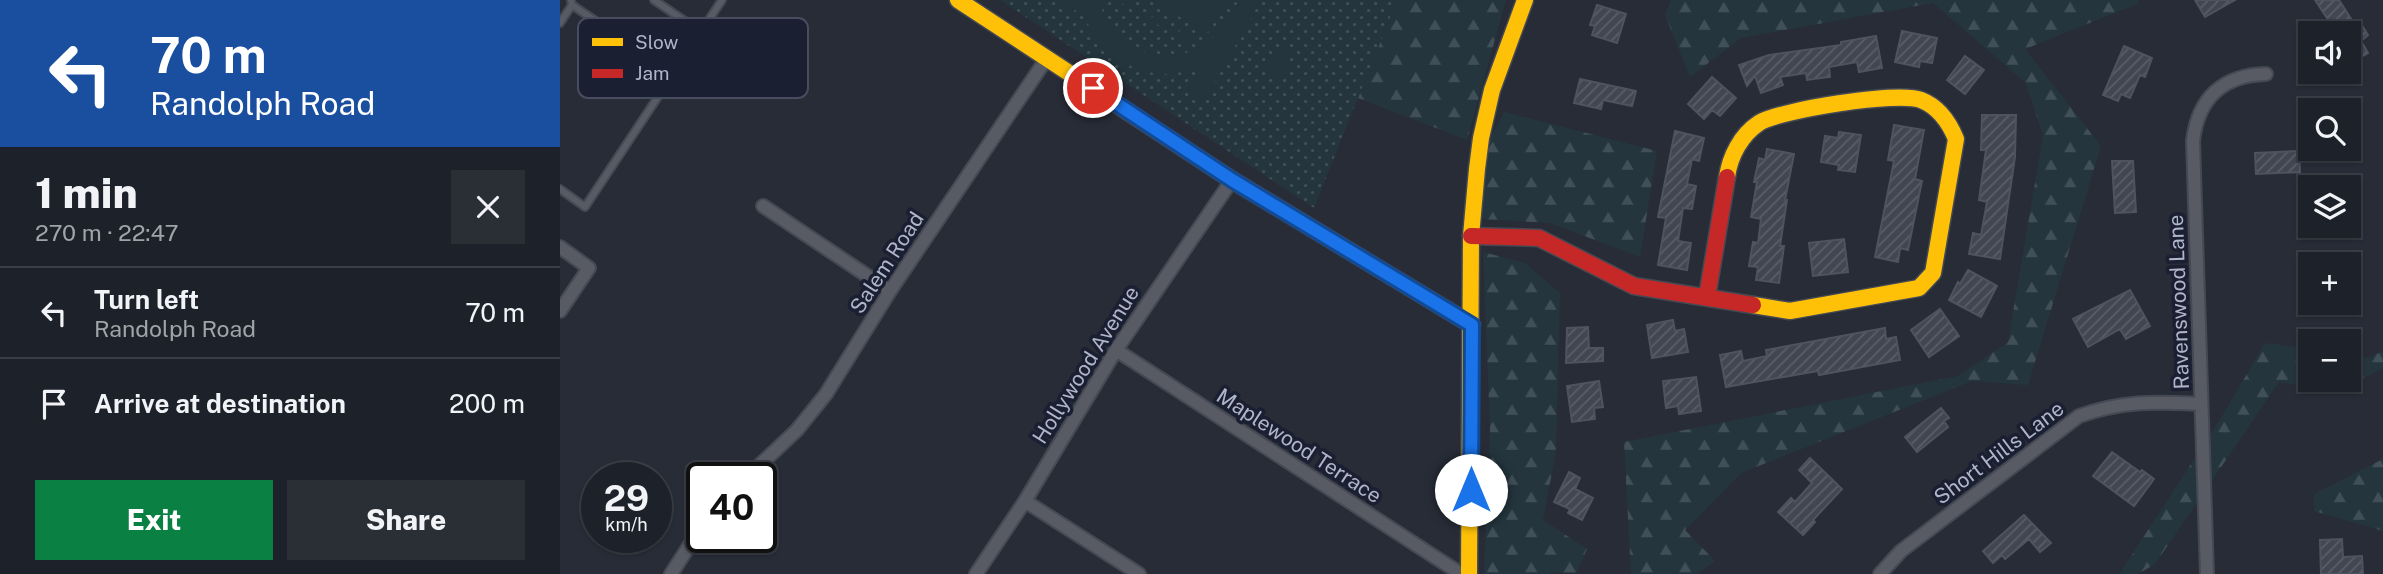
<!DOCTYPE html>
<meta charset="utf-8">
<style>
:root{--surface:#1d2129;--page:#2a2e35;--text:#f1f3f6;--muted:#a0a3a8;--line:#3b3e46;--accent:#0b8043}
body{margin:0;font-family:"Public Sans",sans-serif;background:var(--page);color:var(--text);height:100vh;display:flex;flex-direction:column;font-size:26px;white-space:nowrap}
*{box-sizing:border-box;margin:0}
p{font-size:23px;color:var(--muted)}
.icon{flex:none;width:38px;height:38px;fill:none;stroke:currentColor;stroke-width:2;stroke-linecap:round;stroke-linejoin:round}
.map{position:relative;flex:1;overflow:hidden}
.side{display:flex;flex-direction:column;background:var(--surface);width:560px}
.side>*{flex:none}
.banner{background:#1a4fa0;color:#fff;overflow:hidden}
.tools{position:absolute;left:1738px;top:21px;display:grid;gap:14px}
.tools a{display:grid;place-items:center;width:63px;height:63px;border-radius:0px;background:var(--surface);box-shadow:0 2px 5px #0004,0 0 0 2px var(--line);font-size:35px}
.speed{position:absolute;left:21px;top:462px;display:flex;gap:14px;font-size:35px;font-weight:700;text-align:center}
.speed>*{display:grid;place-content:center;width:91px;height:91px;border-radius:50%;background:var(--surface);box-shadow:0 2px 5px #0004,0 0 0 2px var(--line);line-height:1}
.speed small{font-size:18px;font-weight:400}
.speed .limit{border:4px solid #111;border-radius:10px;background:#fff;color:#111}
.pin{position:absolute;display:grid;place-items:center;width:60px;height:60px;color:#fff;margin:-30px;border:4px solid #fff;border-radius:50%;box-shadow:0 2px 7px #0007}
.me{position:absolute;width:77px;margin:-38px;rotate:0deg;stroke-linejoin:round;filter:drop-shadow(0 0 5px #0008)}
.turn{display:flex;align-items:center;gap:24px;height:147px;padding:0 35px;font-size:32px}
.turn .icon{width:91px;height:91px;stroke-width:2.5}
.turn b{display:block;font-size:49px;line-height:60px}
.round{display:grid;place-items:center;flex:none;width:74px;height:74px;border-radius:0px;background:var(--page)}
.overview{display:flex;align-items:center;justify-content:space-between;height:119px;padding:0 35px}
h1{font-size:42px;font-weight:800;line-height:52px}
.action{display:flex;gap:14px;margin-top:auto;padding:14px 35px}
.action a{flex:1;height:80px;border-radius:0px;background:var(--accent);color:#fff;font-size:28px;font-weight:800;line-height:80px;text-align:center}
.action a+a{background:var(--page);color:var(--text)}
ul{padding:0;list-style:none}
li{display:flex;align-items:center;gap:21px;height:91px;padding:0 35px;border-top:2px solid var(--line)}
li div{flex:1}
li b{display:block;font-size:26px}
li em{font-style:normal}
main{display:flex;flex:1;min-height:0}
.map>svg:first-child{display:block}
</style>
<main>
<section class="side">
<div class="banner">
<div class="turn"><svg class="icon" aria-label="left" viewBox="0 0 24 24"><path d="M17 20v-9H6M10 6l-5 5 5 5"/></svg><div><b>70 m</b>Randolph Road</div></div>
</div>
<div class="overview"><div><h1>1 min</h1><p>270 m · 22:47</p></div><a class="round"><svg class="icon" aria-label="close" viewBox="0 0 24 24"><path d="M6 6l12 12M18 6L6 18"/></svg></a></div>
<ul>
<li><svg class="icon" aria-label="left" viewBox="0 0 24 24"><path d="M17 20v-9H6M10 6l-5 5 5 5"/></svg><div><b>Turn left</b><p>Randolph Road</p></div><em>70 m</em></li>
<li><svg class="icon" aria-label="arrive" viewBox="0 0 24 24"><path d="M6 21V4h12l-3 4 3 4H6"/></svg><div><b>Arrive at destination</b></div><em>200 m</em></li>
</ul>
<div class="action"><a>Exit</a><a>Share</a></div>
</section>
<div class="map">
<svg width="1823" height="574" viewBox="0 0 1823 574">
<defs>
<pattern id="forest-firs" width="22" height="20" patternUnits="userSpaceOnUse" patternTransform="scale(1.75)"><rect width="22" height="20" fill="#24353d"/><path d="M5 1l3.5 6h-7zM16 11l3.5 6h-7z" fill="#415058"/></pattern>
<pattern id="park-dots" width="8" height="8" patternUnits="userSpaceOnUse" patternTransform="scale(1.75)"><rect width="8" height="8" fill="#24353d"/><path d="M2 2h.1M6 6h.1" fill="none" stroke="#415058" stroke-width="1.8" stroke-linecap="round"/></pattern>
<pattern id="building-hatch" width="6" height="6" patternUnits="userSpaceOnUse" patternTransform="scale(1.75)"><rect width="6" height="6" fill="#424651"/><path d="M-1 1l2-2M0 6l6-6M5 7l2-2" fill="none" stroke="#5b5e69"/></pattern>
</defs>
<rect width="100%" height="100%" fill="#272c37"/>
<!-- forest -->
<path fill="url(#forest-firs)" d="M837 0H946L907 140 798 98Z
M1111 0H1579L1577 4 1465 49 1541 146 1468 385 1412 381 1181 473 1125 530 1155 561 1137 574H1071L1064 442 1398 376 1448 342 1483 136 1466 83 1373 3 1181 38 1130 77 1105 15Z
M944 112 1097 151 1080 257 990 223 921 219 930 139Z
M923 252 965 263 1000 293 996 451 983 520 1027 549 1016 574 991 572 990 574H924L930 430Z
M1705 343 1750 349V380H1788L1789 355 1808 358 1823 351V368L1776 393 1719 382 1595 564 1578 574H1554L1560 573 1661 418Z
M1823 459V531L1754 511V494Z"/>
<!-- park -->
<path fill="url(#park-dots)" d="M440 0H837L754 208Z"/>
<!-- pitch -->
<path fill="#24353d" d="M497 0H539C542 9 544 18 549 25 570 58 622 65 651 40 664 29 671 15 679 0H701L645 100 628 90 638 70 599 75 565 64 548 53 534 38 519 3 514 12 496 2Z
M556 0H562L619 32 622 27 637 35 629 48 615 40 617 36Z
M590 0H666L648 33Z
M731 35 724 79 715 77 700 67Z"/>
<!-- building -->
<path fill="url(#building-hatch)" stroke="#4f535f" stroke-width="2" d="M1635 0H1675L1645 17Z
M1755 0H1779L1795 25 1800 22 1808 35 1801 41 1808 53 1795 61 1788 52V33H1777Z
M1037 5 1066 14 1057 43 1032 35 1035 26 1030 25Z
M1342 31 1377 38 1372 63 1360 61 1359 67 1335 62Z
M1316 36 1322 68 1299 72 1297 62 1269 67 1270 77 1247 80 1246 73 1220 77 1223 85 1201 93 1195 76 1187 86 1179 65 1209 55 1281 45V42Z
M1564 46 1592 58 1585 77 1580 75 1570 98 1561 94 1558 101 1543 95Z
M1405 56 1424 70 1405 94 1387 80Z
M1152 77 1176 98 1160 116 1152 110 1144 119 1128 104Z
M1020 79 1076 91 1072 106 1043 100 1041 109 1014 103Z
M1422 115H1456L1455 157 1440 259 1409 254 1413 233 1421 235 1427 202 1419 200 1426 150H1421Z
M1334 125 1364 130 1355 179 1362 181 1348 250 1340 248 1338 262 1315 257 1334 161 1328 160Z
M1115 131 1144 138 1139 161 1132 159 1127 184 1136 186 1132 209 1123 208 1118 241 1131 243 1127 270 1098 265 1106 218 1098 217Z
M1279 132 1301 135 1295 172 1278 170 1279 165 1261 162 1265 136 1278 138Z
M1207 149 1234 154 1225 200H1227L1220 246H1224L1219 283 1196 280 1198 267 1189 266 1193 242 1198 243 1201 219 1191 217 1197 182H1194L1199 158 1205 160Z
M1739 151 1740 172 1696 174 1695 153Z
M1552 161H1573L1576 212 1555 213Z
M1284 239 1288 272 1253 276 1249 243Z
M1408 270 1437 286 1421 317 1389 300 1398 282 1400 284Z
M1570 290 1590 326 1566 339 1560 329 1528 347 1513 319Z
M1380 309 1399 336 1369 357 1351 330Z
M1113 320 1115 331 1124 329 1128 352 1092 358 1087 325Z
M1028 327 1029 348H1043V361L1006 363 1007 328Z
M1325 328 1326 339 1336 337 1340 360 1259 375 1258 371 1166 387 1160 355 1181 351 1183 361 1207 356 1206 350Z
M1136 377 1141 411 1119 414 1118 406 1106 408 1103 381Z
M1039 381 1043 407 1034 408 1035 419 1012 422 1007 386Z
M1381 408 1389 418 1384 421 1388 427 1357 452 1345 437Z
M1552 452 1580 472 1582 470 1594 479 1574 506 1533 476Z
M1250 458 1282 489 1253 520 1255 522 1243 535 1218 512 1231 498 1235 502 1252 483 1239 470Z
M1009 472 1020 478 1015 489 1033 498 1022 520 1008 513 1010 509 994 502Z
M1464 515 1491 543 1480 552 1469 539 1445 559 1442 555 1433 563 1423 551Z
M1782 539 1783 557 1802 556 1803 574H1761L1760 540Z"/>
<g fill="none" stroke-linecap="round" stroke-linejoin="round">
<!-- lane casing -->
<g stroke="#444953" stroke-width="10">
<path id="lane" d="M94 0 141 32
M12 5 113 73
M0 23 12 5 11 0
M0 189 25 207 162 0"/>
</g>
<!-- street casing -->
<g stroke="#444953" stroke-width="16">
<path id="street" d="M203 206 330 291
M0 247 29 268 0 311
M556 350 901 574
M186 478 237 430 266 394 330 291 487 58
M465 501 579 574
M111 574 142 526
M416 574 465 501 556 350 672 180
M1320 574 1341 551 1519 416C1564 400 1594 402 1641 404
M1647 574 1633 141C1638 98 1663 75 1706 74"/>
</g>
<!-- slow casing -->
<g stroke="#444953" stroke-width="19">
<path id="slow" d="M398 0 672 180 912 325
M1167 177C1170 156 1181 135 1199 123 1219 110 1339 91 1361 100 1379 107 1389 122 1396 139L1373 273 1359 288 1230 311 1193 305
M909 574 911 236 917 169 921 138 932 90 965 0"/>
</g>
<!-- jam casing -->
<g stroke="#444953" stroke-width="19">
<path id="jam" d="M911 236 979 238 1074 286 1193 305
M1147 297 1167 177"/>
</g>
<!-- lane -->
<use href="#lane" stroke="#585a64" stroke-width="6"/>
<!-- street -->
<use href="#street" stroke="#585a64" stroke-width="12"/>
<!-- slow -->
<use href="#slow" stroke="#ffc107" stroke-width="16"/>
<!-- jam -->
<use href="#jam" stroke="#c62828" stroke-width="16"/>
</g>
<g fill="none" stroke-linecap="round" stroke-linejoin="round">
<!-- route casing -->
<g stroke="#114b97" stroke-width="18">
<path id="route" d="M533 88 672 180 912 325 911 490"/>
</g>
<!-- route -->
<use href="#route" stroke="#1a73e8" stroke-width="12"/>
</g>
<g text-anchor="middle" stroke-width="7" stroke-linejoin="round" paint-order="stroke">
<!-- street labels -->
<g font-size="21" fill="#b0b5c9" stroke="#1a1f32">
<text transform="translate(327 263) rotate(-57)" y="7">Salem Road</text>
<text transform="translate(1619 302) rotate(-92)" y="7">Ravenswood Lane</text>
<text transform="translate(526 365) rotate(-58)" y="7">Hollywood Avenue</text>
<text transform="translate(739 446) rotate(33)" y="7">Maplewood Terrace</text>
<text transform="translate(1439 453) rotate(-37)" y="7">Short Hills Lane</text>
</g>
</g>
<!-- legend -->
<rect x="18" y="18" width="230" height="80" rx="10" fill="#1a1f32" stroke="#474c5f" stroke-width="2"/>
<rect x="32" y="38" width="31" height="8" fill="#ffc107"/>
<rect x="32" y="69" width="31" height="9" fill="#c62828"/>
<g font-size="19" fill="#b0b5c9">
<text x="75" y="49">Slow</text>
<text x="75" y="80">Jam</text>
</g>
</svg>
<div class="tools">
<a><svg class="icon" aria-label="sound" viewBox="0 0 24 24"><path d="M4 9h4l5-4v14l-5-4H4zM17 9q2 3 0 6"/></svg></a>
<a><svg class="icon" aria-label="search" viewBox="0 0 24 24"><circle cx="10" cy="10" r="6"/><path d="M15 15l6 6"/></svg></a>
<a><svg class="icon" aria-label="layers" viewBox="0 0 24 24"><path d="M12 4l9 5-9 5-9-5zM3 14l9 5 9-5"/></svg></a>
<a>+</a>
<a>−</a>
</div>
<div class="speed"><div>29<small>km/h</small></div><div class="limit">40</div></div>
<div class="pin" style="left:533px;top:88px;background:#d93025"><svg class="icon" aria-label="arrive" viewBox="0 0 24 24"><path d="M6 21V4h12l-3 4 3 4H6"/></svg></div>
<svg class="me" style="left:911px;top:490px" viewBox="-20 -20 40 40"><circle r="19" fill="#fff"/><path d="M0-13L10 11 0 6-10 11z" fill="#1a73e8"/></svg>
</div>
</main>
